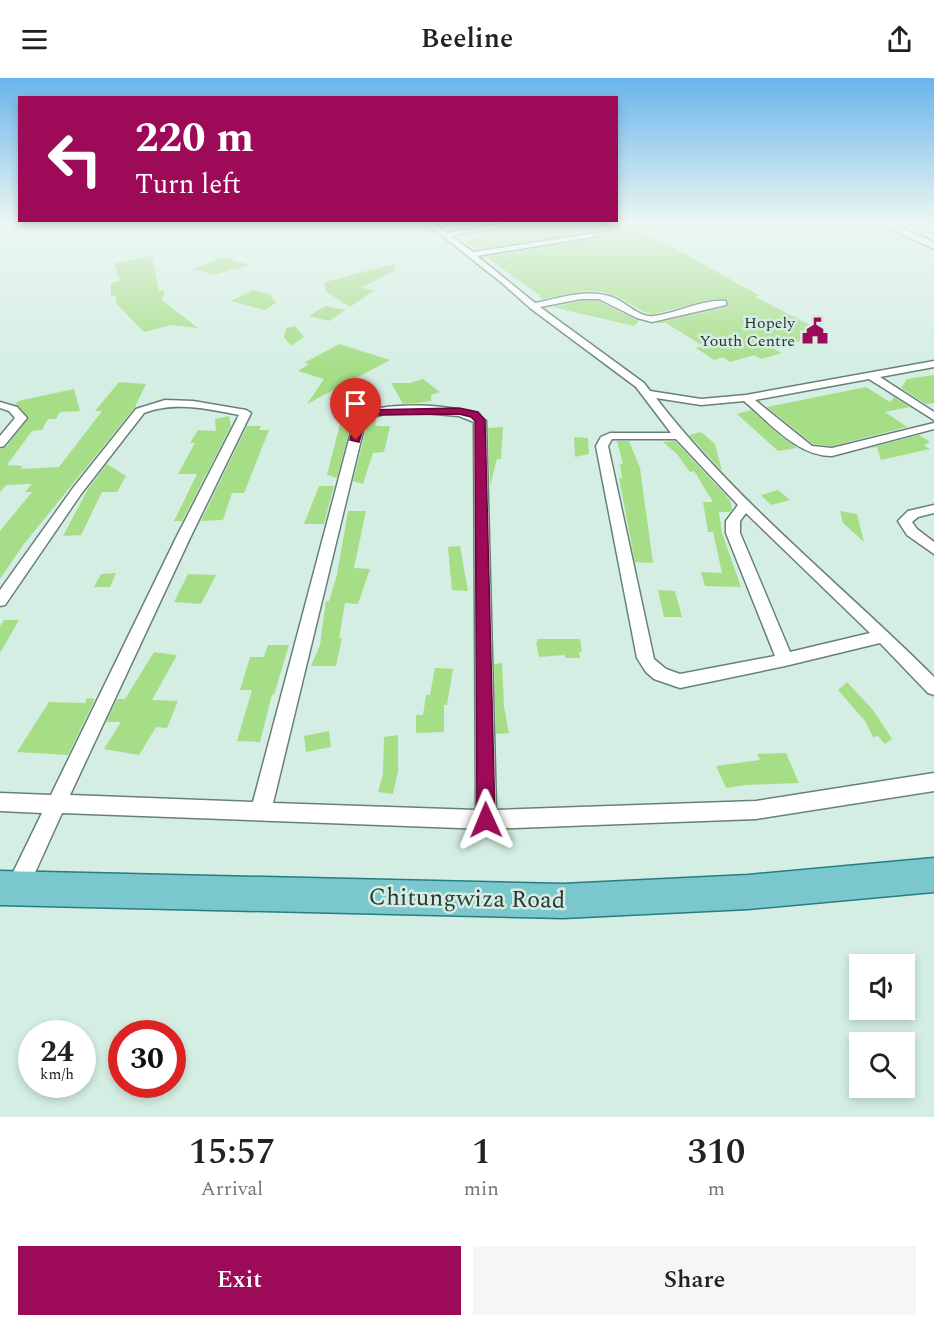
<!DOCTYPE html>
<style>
:root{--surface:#fff;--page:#f6f6f6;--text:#222;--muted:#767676;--accent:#9c0a58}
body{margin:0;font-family:Spectral,serif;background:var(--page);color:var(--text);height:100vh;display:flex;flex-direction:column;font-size:22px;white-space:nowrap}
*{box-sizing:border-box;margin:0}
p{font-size:20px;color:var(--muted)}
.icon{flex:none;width:33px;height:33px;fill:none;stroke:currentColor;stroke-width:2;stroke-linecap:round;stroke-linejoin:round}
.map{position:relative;height:1039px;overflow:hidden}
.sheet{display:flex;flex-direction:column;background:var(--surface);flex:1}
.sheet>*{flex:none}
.hud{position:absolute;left:18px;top:18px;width:600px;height:126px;border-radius:0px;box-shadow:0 3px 9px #0003;background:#9c0a58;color:#fff;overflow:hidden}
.buttons{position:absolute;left:849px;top:876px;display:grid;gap:12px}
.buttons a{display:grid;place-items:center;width:66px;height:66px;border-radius:0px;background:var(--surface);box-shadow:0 3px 9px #0003;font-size:30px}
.speed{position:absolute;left:18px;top:942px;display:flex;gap:12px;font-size:30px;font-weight:700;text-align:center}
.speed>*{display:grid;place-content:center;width:78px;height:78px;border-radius:50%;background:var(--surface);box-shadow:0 3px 9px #0003;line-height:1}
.speed small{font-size:15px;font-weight:400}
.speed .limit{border:9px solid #d22;background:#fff;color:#111}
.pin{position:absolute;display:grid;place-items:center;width:51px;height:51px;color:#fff;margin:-62px -26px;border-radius:50% 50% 50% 0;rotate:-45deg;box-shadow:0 0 6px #0007}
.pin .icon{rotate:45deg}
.me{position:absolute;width:66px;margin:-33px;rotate:359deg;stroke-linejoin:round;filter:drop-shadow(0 0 4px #0008)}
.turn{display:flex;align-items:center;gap:21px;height:126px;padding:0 18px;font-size:27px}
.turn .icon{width:78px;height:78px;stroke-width:2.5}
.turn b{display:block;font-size:42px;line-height:51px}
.eta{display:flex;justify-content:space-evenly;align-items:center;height:102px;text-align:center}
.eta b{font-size:36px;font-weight:600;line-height:42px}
.button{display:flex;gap:12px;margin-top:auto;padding:12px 18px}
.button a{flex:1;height:69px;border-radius:0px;background:var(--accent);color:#fff;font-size:24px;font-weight:600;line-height:69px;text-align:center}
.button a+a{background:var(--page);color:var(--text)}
header{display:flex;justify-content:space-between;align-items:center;height:78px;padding:0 18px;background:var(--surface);font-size:27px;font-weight:600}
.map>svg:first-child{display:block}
</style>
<header><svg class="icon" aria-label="menu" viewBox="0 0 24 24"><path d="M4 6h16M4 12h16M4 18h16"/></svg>Beeline<svg class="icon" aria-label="share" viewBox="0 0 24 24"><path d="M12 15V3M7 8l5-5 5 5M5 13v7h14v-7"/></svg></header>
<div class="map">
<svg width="934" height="1039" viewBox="0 0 934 1039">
<rect width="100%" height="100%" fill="#d4eee3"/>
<!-- building -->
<path fill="#a6de87" d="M532 144H601L602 152 628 147 687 177 760 218 755 219 828 256 772 270 782 275 761 281 754 277 730 284 723 279 714 282 696 270 703 268 666 245H656L727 229 728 221 708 222 654 236 644 234 618 219 603 214 583 213 542 221 538 218H541L486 179 593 161 598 156 597 153 476 171 465 163 476 160 471 157Z
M152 178 159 213 165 212 162 222 198 250 171 247 144 254 116 225V218H111V205L120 203 114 185Z
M223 179 250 187 213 197 193 191Z
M394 186 396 192 361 210 375 212 350 229 325 213V204Z
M253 212 269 216 276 225 264 232 231 223Z
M581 223H598L639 243 634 248 553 229Z
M326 228 345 232 329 243 308 238Z
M295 248 304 259 291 268 284 259 286 250Z
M339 266 390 282 307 326 324 301 298 293 309 286 304 285Z
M934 297V325L926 326 901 310 907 301Z
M423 301 440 314 431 317V323L418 325 403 326 391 305H410Z
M119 304 146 306 135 329 24 466 0 501V453L32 414H25L32 406 6 407 0 414V371L6 369 29 340 15 326 18 323 74 311 80 333 60 334 56 341H48L42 352 32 353 7 387 23 388 20 391 59 389 102 333H95Z
M866 309 890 324 894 319 910 329 885 334 907 349 832 368 813 366 767 329Z
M751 332 783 360 797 370 778 373 737 336Z
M229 338 231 348 182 443H174L197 396H178L195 365H190L198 352 216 353 215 341Z
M341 342H352L337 400 327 397Z
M376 342 375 348H390L384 374 373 375 363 406 353 403 368 343Z
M247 348H261L259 352H269L244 415H232L223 442 201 443Z
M503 349 501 381H497L490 408 488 350Z
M701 354 715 366 722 393 689 357Z
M919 357 930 364 924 367 930 371 881 382 877 369 866 371Z
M574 359 588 360 589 376 575 379Z
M617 363H629L640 390 653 485 635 484 619 400H622L620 386H623Z
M675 363 730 422 732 431 730 434H719L722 455 741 509 705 508 701 494 722 495 713 454H708L703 424H713L694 393 690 394 677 376 663 364Z
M107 386 126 398 117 414H102L81 457 63 458 88 411Z
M319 408H334L324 446H304Z
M778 412 790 422 771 427 761 417Z
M348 433H366L354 490 370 491 358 526 345 525 339 560H342L336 588H311L320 567 326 523H329L337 497Z
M840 433 857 436 864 464 843 445Z
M460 468 468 513 452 512 448 469Z
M116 495 110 509H94L101 496Z
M188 496 216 497 201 526 174 524Z
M658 512 675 513 682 539H664Z
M4 542H19L0 575V548Z
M537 561H580L582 574H579L580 580H565V577L539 579 536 564H538Z
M268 567H289L274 617 272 616 260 664 237 663 252 612H240L250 579H264Z
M154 574 177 577 152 622 178 623 167 650 156 649 139 677 104 671 121 644H106L117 621H125Z
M502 585 504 629 509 655 496 656 494 586Z
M435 590 453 591 447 627H444V654L416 655V637H423L426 617H430Z
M847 604 873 632 892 661 885 666 878 658 873 659 865 643 838 612Z
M87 620 95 621 68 677 17 674 49 624 85 625Z
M329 653 331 669 306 674 304 658Z
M398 657V693L393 716 378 714 383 696 384 659Z
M786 675 799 705 746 707 726 710 716 688 760 682 757 676Z"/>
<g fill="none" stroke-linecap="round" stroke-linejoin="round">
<!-- street casing -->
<g stroke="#698077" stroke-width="3">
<path id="street" d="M425 144H433L446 155 511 144H530L451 158 473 174 596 155 593 159 477 178 535 225C560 220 587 210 612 219 626 224 639 240 654 238 677 235 703 221 726 223V227L652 244 637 240 599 221H581L540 229 644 305 650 313 701 321 746 317 934 283V289L880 299 934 334V342L869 301 755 322 812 368 832 370 934 345V351L832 378C797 378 770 345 744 323L701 327 656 320C736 424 842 507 934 599V617L928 615 880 565 785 588 680 610 654 601 646 594 637 580 596 368 601 359 610 355H671L636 309 530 230 502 205ZM612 361H676L738 427 726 443V455L775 578 680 596 666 591 654 581 608 368ZM746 435 870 555 790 574 740 455V443Z
M911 144H921L934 150V155Z
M165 322 193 323 246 332 251 335 190 460 70 717 253 724 355 339C375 322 468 324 486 343L496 732 756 723 934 695V713L756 741 486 751 62 735 24 819 16 822 8 819 5 811 42 735 0 733V715L51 717 176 460 239 337C208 331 175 323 144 335L81 416 5 527 0 528V512L73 410 136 331ZM423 335 459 338 474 344 476 732 273 725 366 341 384 336Z
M0 324 17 329 27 340 4 368 0 369V358L15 340 9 333 0 330Z
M934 427V435L918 439 912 444 917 451 934 464V476L907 457 898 443 908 433Z"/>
</g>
<!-- secondary casing -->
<g stroke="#698077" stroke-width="3">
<path id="secondary" d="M875 144H888L934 164V171Z"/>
</g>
<!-- primary casing -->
<g stroke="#267d82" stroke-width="3">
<path id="primary" d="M934 780V814L748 831 563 840 0 827V793L563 806 748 797Z"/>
</g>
<!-- street -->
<use href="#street" fill="#fff" fill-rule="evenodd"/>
<!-- secondary -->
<use href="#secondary" fill="#fff" fill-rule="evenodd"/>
<!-- primary -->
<use href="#primary" fill="#7ac7ce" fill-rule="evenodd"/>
</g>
<!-- sky -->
<linearGradient id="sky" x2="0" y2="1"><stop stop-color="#69b4ec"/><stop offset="0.5" stop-color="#ecf7f2"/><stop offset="1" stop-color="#ecf7f2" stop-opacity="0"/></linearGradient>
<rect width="934" height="290" fill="url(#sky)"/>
<!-- route -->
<path fill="#9c0a58" stroke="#650639" stroke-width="1.5" d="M459 330 478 334 485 342 495 742 493 748 486 751 480 748 477 742 475 343 471 339 459 336 372 337 366 340 359 364 350 362 356 339 366 332Z"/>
<!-- icons -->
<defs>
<g id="civic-bare" transform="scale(2.07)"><path d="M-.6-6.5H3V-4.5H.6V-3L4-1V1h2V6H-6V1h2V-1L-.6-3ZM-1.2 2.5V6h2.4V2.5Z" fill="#9c0a58" stroke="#d4eee3" stroke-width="2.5" paint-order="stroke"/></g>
</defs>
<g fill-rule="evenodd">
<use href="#civic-bare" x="815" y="253"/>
</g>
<g text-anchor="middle" stroke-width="5" stroke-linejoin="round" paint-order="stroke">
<!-- far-poi labels -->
<g font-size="16" fill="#2d3733" stroke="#d4eee3" text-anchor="end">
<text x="795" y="250">Hopely<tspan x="795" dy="18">Youth Centre</tspan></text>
</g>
<!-- near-street labels -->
<g font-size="24" fill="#2d3733" stroke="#d4eee3">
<text transform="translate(467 820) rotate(1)" y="8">Chitungwiza Road</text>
</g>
</g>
</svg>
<div class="buttons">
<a><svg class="icon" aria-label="sound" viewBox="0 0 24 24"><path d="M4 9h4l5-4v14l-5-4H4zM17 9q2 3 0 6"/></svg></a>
<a><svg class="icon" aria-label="search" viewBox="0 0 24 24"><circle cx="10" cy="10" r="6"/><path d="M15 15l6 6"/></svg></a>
</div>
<div class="speed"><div>24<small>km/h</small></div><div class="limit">30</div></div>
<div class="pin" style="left:356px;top:362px;background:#d93025"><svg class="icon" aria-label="arrive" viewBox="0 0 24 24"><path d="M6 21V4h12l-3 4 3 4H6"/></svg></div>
<svg class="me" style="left:486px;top:742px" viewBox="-20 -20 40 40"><path d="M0-17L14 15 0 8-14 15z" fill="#9c0a58" stroke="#fff" stroke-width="4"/></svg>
<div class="hud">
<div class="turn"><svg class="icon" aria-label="left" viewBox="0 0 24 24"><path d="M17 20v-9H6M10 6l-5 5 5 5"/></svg><div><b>220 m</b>Turn left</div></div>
</div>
</div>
<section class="sheet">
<div class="eta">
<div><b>15:57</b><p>Arrival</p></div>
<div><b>1</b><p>min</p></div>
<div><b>310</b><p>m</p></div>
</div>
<div class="button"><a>Exit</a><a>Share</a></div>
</section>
